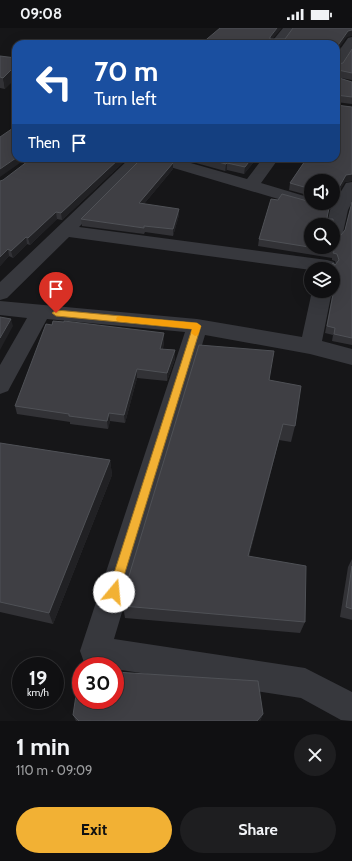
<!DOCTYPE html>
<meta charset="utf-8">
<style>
:root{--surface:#101012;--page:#1e1e20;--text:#f1f3f6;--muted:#9c9d9f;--line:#303032;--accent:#f2b134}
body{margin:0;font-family:Cabin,sans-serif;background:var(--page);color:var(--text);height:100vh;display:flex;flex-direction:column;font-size:15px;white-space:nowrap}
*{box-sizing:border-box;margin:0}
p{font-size:13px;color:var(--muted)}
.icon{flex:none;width:22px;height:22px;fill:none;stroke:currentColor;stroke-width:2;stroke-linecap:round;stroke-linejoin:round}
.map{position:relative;height:693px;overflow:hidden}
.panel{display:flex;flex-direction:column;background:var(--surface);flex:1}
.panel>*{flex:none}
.banner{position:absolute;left:12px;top:12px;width:328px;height:122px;border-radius:12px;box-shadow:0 4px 16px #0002,0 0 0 1px var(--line);background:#1a4fa0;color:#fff;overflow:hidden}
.buttons{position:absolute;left:304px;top:146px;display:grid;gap:8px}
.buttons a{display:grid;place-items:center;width:36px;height:36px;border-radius:50%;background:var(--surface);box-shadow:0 4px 16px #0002,0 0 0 1px var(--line);font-size:20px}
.speed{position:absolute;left:12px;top:629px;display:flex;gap:8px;font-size:20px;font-weight:700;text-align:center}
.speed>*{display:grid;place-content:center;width:52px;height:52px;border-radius:50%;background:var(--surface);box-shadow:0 4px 16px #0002,0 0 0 1px var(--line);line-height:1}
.speed small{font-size:10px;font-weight:400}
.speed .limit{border:6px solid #d22;background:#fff;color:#111}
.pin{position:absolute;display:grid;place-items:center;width:34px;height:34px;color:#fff;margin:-41px -17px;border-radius:50% 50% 50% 0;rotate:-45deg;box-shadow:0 0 4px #0007}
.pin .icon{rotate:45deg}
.me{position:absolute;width:44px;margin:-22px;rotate:17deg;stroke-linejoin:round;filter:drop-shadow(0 0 3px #0008)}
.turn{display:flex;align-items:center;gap:14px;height:84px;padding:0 16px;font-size:18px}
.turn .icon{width:52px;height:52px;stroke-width:2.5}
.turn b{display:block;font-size:28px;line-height:34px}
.then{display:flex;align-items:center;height:38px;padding:0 16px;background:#0003;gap:8px;font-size:15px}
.round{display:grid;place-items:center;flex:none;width:42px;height:42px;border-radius:21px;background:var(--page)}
.overview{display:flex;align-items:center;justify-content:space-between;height:68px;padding:0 16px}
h1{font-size:24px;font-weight:700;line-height:30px}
.primary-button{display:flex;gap:8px;margin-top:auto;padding:8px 16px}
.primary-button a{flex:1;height:46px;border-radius:24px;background:var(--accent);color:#111;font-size:16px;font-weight:700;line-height:46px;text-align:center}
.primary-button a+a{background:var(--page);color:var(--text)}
.status{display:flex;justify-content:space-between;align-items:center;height:28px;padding:0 20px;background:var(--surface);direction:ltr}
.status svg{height:11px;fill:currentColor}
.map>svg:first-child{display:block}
</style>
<div class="status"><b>09:08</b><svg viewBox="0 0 49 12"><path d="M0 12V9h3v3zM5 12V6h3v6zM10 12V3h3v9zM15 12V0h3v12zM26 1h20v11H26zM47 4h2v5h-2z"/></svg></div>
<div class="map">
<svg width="352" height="693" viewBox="0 0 352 693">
<rect width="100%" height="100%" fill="#161618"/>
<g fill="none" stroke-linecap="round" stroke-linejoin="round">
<!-- street -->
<path fill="#37383d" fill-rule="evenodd" d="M283 0H295L283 16H270Z
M352 9V23L341 40 336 41V27L348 10Z
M130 130H147L79 199 327 232 334 234 336 238 333 243V241L311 242 69 209 7 270 0 272V254Z
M148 130H173L247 151 263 130H279L261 155 311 170V175H320L317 179 311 180 305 179 150 133Z
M352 154V174L348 182 342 209 339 213 333 215V197H327L330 182 346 155Z
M312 263H332L322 313 352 321V337L310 326 205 307 114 611 305 640 352 664V693L341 692 301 670 115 641V638H96L84 634 80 623 185 304 47 291 8 363 0 366V337L27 290 0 287V273L197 291 302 309Z"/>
</g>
<!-- wall -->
<path fill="#323236" d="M352 21V52L336 49 338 36 343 35Z
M0 28 5 61 0 60Z
M336 49 352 54V76L336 74V77L352 79V153L345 154 311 153V168L289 162 290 155 306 131 301 130H336Z
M128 130 62 192 57 191 30 217 27 216 13 230 9 228 0 238V153Z
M178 130H257L244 146 227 142 225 143Z
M173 135V141L144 176 179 187 173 208 145 204 144 206 82 198 81 191Z
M278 172 311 175H332L329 181 327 190 334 209 341 207 345 202 352 174V317L332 313 333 307 325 305 333 263V241H330L331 237H335L336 236 335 233 332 232V230L258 218 259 211Z
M164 313 163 321 175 331 167 353 137 350 125 395 110 393 108 401 70 396V394L17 386 15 378Z
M269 352 295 398 291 414 279 412 249 528 305 594 300 605 125 590 123 578Z
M0 415 110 432 112 447 53 596 0 584Z
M352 531V592L340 589 348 539Z
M263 686 260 693H76L73 687Z"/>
<!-- shaded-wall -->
<path fill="#212124" d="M277 0H282L269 15 270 9Z
M352 2V8L347 9 336 24V20L348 3Z
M16 37V50L5 61 3 50Z
M16 130H27L0 149V141Z
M120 130H128L62 192 61 185Z
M252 130H257L244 146 245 139Z
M173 135V141L139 182V175Z
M227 135V142L225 143 226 136Z
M352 146V153L345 154 333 174V170L346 147Z
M330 175H332L329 181Z
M179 181V187L173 208V201Z
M56 184 57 191 30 217 28 210Z
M26 209 27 216 13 230 11 223Z
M8 221 9 228 0 238V229Z
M11 291 13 298 0 322V310Z
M164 305V313L161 329 160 321Z
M175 322V331L167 353V345Z
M137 341V350L125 395 124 387Z
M109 385 110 393 108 401 107 393Z
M283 396 279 412 246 541 248 528Z
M110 432 112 447 53 596 49 585Z
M263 686 260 693H257Z"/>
<!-- building -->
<path fill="#3f3f44" stroke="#4f5156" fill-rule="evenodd" d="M220 0H277L270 9V11H285L293 0H352V2L348 3 336 20V16H201Z
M352 21V45L338 42 336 43V35L338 36 343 35Z
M0 28 16 30V37L3 50 0 49Z
M336 49 352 54V69L336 67V77L352 79V146L346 147 333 170V153H311V161L290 155 307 130H336Z
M16 98V130L0 141V109Z
M32 130H120L61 185 56 184 28 210 26 209 11 223 8 221 0 229V153L3 152Z
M142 130H156L173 135 139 175 179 181 173 201 144 198V200L81 191Z
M203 130H252L245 139 227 135 226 136Z
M282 166 311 174V175H330L327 190 329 191H333L334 209 341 207 345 202 352 174V310L334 306 335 300 327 298 335 256 333 255V242L334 237H331L333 235 335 237 339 232 337 226 333 225 334 223 259 211 271 171 278 172ZM311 197H333V219H311Z
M0 289 11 291 0 310Z
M53 293 64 294V293L164 305 160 321 175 322 167 345 137 341 124 387 109 385 107 393 69 388V386L15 378 46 296 52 297Z
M199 317 274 323 269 352 301 358 295 398 283 396 248 528 306 538 305 594 123 578 125 561Z
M0 415 110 432 49 585 0 574Z
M352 538V581L346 579Z
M80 641 81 642V672H115V644L258 653 263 686 257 693H79L73 687Z"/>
<!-- route -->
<path fill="#f2b134" stroke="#9d7322" d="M56 282 197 295 201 298 119 564 118 568 114 570 109 568 108 564 192 301 56 288 52 285Z"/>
<!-- slow -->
<path fill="#f59e0b" d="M120 288 197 295 201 298 198 307 195 308 191 305 192 301 117 293 116 291 117 289Z"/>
</svg>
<div class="buttons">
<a><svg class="icon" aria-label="sound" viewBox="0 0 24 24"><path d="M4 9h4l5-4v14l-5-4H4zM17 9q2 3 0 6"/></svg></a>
<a><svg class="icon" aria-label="search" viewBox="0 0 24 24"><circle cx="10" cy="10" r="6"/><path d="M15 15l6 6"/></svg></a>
<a><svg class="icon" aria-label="layers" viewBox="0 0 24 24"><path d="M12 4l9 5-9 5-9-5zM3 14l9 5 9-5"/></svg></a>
</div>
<div class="speed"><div>19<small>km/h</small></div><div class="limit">30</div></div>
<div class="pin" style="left:56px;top:285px;background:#d93025"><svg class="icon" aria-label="arrive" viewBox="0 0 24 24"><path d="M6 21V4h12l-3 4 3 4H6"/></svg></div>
<svg class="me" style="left:114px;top:564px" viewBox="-20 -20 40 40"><circle r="19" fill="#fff"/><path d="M0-13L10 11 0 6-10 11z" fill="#f2b134"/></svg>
<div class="banner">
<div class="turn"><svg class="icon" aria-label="left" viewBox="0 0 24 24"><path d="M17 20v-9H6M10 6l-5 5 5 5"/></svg><div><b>70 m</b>Turn left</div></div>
<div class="then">Then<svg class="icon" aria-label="arrive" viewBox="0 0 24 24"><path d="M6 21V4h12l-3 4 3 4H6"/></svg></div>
</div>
</div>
<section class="panel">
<div class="overview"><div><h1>1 min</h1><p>110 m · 09:09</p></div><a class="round"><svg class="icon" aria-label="close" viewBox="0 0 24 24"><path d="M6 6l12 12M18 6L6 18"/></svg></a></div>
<div class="primary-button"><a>Exit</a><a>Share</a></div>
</section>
